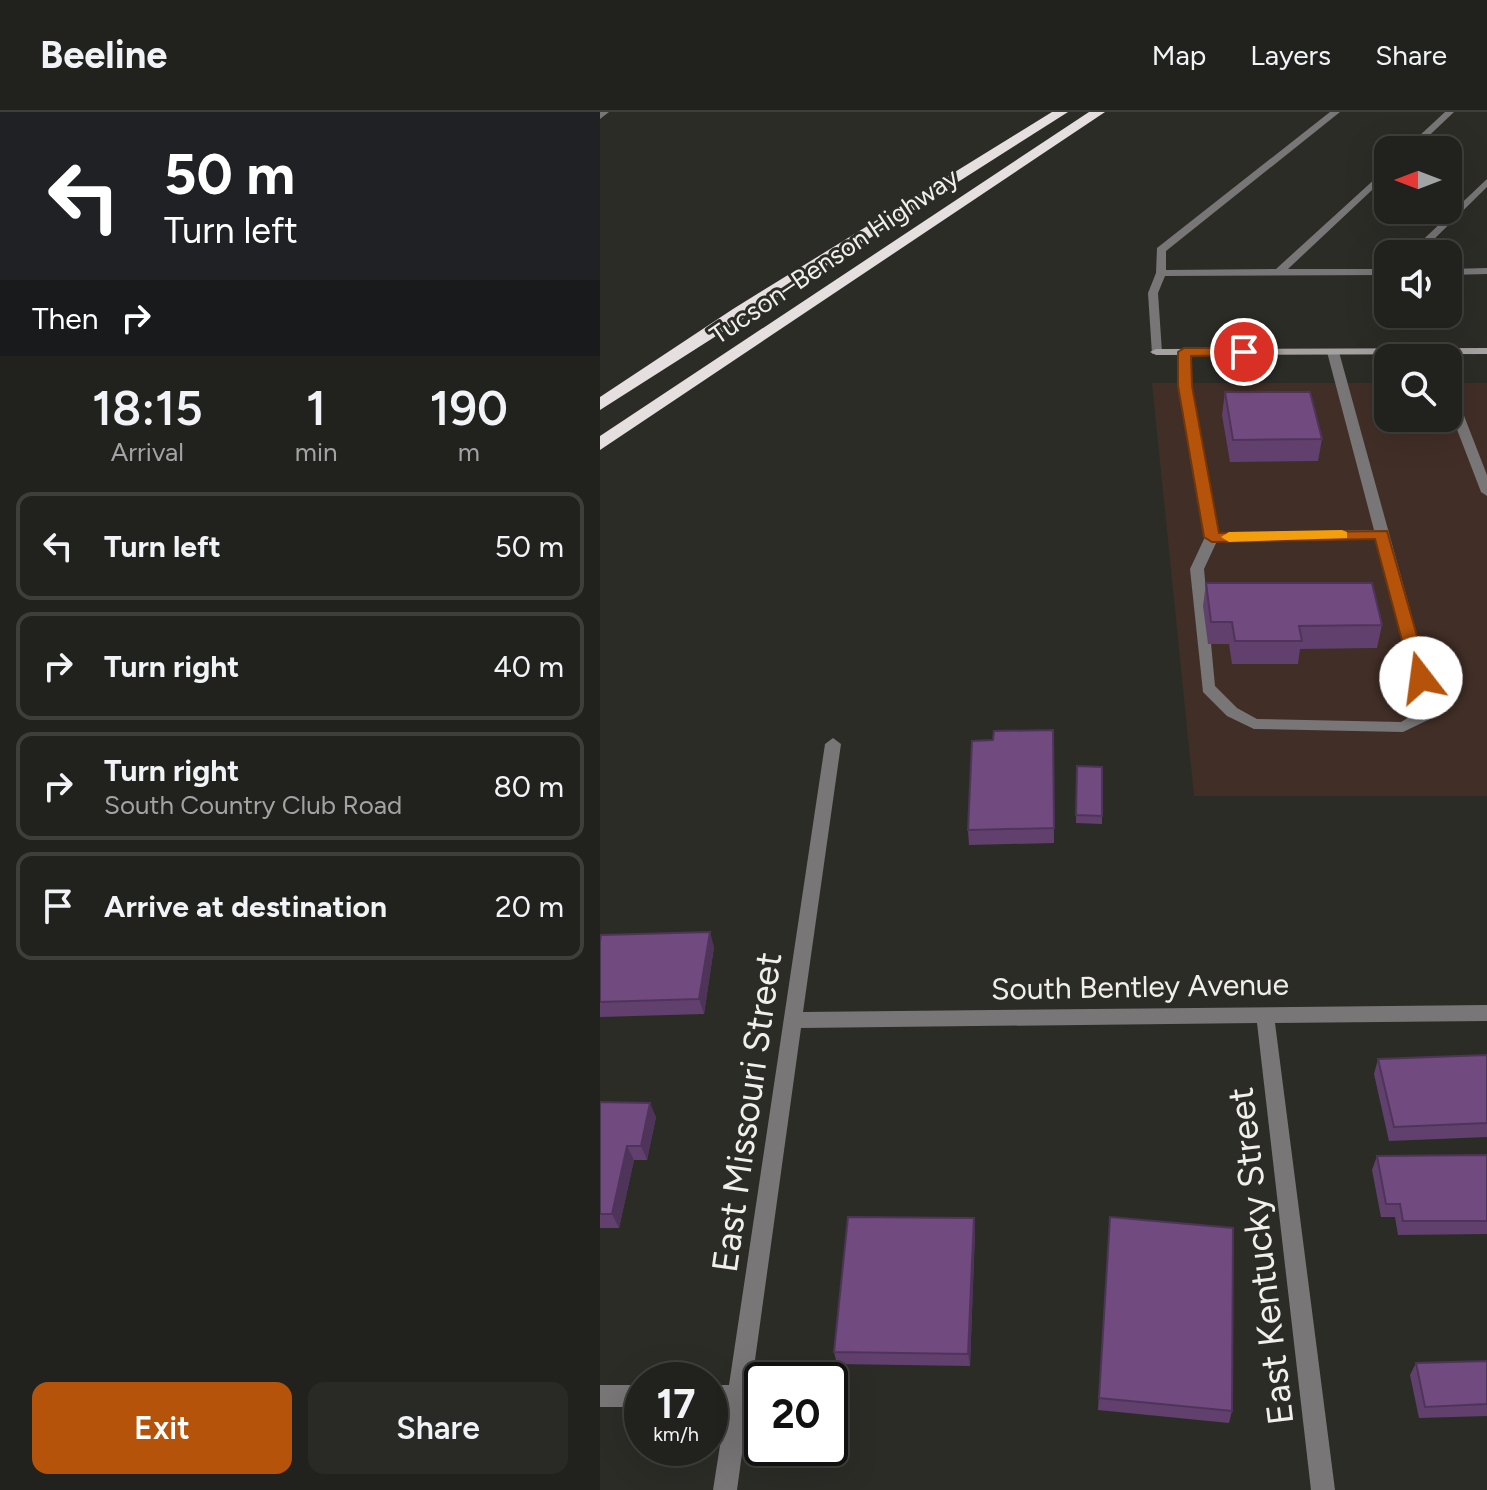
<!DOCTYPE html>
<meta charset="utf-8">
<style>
:root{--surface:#21211d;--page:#292926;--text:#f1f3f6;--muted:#a2a3a4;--line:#3e3e3b;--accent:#b45309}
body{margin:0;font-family:Figtree,sans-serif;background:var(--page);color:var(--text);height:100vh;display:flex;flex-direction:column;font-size:30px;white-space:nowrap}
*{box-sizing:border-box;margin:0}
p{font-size:26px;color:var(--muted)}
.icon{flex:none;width:44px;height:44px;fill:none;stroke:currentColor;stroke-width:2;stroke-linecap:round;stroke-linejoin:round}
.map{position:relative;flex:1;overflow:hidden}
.details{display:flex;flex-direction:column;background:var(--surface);width:600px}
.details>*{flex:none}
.hud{background:#202124;color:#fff;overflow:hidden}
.needle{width:52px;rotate:270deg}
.buttons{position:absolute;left:774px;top:24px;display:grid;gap:16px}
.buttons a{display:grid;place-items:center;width:88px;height:88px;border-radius:16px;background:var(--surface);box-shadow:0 8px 32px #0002,0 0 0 2px var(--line);font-size:40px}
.speed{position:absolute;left:24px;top:1250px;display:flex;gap:16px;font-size:40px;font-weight:700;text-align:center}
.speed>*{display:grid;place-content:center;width:104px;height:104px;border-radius:50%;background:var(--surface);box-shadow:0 8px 32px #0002,0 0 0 2px var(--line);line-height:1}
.speed small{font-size:20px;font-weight:400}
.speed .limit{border:4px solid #111;border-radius:12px;background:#fff;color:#111}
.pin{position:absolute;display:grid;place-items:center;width:68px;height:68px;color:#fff;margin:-34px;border:4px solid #fff;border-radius:50%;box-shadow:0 2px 8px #0007}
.me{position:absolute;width:88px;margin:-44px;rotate:345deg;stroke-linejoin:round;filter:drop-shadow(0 0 6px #0008)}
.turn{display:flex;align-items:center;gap:28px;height:168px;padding:0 32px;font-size:36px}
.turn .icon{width:104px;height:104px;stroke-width:2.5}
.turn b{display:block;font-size:56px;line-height:68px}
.then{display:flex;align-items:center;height:76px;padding:0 32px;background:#0003;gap:16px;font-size:30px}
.eta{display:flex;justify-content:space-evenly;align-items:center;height:136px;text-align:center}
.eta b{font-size:48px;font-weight:600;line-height:56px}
.button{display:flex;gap:16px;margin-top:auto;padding:16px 32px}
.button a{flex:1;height:92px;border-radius:16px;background:var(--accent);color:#fff;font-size:32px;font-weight:600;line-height:92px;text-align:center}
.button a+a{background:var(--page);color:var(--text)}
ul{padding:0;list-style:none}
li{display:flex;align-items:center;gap:24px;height:108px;margin:0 16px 12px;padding:0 16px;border:4px solid var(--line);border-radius:16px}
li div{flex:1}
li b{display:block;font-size:30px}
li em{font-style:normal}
header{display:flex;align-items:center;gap:48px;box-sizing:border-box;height:112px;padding:0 40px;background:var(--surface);border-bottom:2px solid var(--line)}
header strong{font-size:38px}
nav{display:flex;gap:44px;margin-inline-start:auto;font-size:28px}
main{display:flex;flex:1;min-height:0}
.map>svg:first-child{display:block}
</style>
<header>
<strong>Beeline</strong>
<nav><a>Map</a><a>Layers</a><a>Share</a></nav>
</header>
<main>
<section class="details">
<div class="hud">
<div class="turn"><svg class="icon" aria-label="left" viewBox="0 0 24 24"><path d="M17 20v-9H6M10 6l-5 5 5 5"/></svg><div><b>50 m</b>Turn left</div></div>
<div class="then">Then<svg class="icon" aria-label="right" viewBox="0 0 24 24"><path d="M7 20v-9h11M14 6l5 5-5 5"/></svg></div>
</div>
<div class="eta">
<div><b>18:15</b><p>Arrival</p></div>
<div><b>1</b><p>min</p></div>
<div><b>190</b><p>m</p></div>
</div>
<ul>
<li><svg class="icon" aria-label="left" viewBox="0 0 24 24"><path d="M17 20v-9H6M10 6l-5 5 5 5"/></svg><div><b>Turn left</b></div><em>50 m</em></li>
<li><svg class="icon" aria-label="right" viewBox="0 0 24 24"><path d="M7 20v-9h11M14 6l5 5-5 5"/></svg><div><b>Turn right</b></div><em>40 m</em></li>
<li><svg class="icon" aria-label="right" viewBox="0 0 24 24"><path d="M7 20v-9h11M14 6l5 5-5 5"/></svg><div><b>Turn right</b><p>South Country Club Road</p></div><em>80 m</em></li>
<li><svg class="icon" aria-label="arrive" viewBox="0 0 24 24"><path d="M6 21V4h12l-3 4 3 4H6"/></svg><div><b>Arrive at destination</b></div><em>20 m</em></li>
</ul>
<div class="button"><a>Exit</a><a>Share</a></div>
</section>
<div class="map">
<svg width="887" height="1378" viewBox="0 0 887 1378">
<rect width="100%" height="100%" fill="#2c2c27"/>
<!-- industrial -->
<path fill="#412e27" d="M552 271H788V306H848V271H887V684H594Z"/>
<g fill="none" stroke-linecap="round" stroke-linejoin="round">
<!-- lane -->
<path fill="#797677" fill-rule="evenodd" d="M0 0H9L0 7Z
M730 0H740L566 139V158L676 157 788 55V63L688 157H788V163L565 164 558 181 562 240 552 242 548 181 556 161 557 136Z
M845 0H854L814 38H804Z
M887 67V75L819 142H808Z
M887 156V162L848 163V157Z
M584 237 590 240 591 274 618 421 774 418 727 240 733 237 739 240 837 595 830 607 803 620 654 617 627 604 603 580 590 457 605 425 579 274 578 240ZM776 426 821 595 819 599 801 610 657 607 637 596 615 574 604 457 617 429Z
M848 274 854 278 887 363V384L881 380 848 294Z"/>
<!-- street -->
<path fill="#797677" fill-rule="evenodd" d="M233 626 241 632 203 900 887 893V909L675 911 735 1378H711L657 911 201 916 137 1378H113L126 1295H110V1273H129L225 632Z
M0 1273H42V1295H0Z"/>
<!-- secondary -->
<path fill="#a5a1a1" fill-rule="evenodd" d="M887 236V242L556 243 550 240 556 237Z"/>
<!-- highway -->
<path fill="#e6dfe0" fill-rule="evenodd" d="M452 0H468L0 298V285L133 197Z
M489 0H505L0 338V324Z"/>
</g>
<!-- wall -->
<path fill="#61406d" d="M625 280 722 327 718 349 630 350 622 303Z
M606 471 782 513 777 536 700 537 698 552H632L629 532H608L603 494Z
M453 618 454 731 369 733 368 718 393 628Z
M477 654 502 704V712L476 711Z
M0 829 114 835 104 902 0 905Z
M887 943V1025L789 1029 774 962 778 947Z
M0 990 56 1005 47 1048H34L19 1116H0Z
M887 1043V1122L798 1123 795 1105H781L772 1058 777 1044Z
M510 1105 632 1299 629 1311 498 1298Z
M374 1106 375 1119 370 1254 237 1252 234 1240Z
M887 1249V1304L819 1306 810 1263 816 1251Z"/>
<!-- shaded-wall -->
<path fill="#4f3459" d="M110 820 114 835 104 902 99 887Z
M50 991 56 1005 47 1048 41 1034Z
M27 1034 34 1048 19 1116 12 1102Z
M374 1106 375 1119 370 1254 368 1242Z"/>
<!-- building -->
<path fill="#714a7f" stroke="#4f3459" stroke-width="2" d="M625 280H710L722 327 633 328Z
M606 471H772L782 513 699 514 702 529H635L632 510H611Z
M453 618 454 716 368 718 372 629 393 628 394 619Z
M477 654 502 655V704L476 703Z
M110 820 99 887 0 890V829L1 823Z
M887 943V1011L794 1015 778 947Z
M0 990 50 991 41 1034H27L12 1102H0Z
M887 1043V1109H803L800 1092H786L777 1044Z
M248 1105 374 1106 368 1242 234 1240Z
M510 1105 633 1116 632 1299 499 1286Z
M887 1249V1292L825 1295 816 1251Z"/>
<!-- route -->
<path fill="#b45309" stroke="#753606" stroke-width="2" d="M644 236 648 237V243L591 244 592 274 619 421 787 419 829 566 827 570 821 572 812 566 775 427 612 430 604 425 578 274V240L584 236Z"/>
<!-- slow -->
<path fill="#f59e0b" d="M742 418 747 420V426L629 430 621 425 629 420Z"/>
<g text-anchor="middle" stroke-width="6" stroke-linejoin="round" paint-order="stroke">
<!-- far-street labels -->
<g font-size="26" fill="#f0efec" stroke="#2c2c27">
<text transform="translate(234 144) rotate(-34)" y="9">Tucson–Benson Highway</text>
</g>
<!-- street labels -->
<g font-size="30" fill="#f0efec" stroke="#2c2c27">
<text transform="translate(540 875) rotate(-1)" y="10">South Bentley Avenue</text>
</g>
<!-- near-street labels -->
<g font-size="36" fill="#f0efec" stroke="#2c2c27">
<text transform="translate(146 1000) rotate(-82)" y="13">East Missouri Street</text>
<text transform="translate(660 1144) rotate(-97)" y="13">East Kentucky Street</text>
</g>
</g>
</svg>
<div class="buttons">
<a><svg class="needle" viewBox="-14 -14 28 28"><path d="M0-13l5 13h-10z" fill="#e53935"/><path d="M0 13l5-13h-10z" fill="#a2a3a4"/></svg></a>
<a><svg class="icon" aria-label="sound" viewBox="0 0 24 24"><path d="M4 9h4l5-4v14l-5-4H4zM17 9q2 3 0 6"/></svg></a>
<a><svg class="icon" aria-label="search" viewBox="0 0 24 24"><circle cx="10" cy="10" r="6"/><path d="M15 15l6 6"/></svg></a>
</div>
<div class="speed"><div>17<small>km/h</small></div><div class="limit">20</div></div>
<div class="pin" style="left:644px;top:240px;background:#d93025"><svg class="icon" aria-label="arrive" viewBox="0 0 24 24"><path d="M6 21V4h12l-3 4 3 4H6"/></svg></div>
<svg class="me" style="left:821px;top:566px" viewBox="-20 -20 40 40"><circle r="19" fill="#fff"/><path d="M0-13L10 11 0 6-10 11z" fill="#b45309"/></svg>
</div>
</main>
